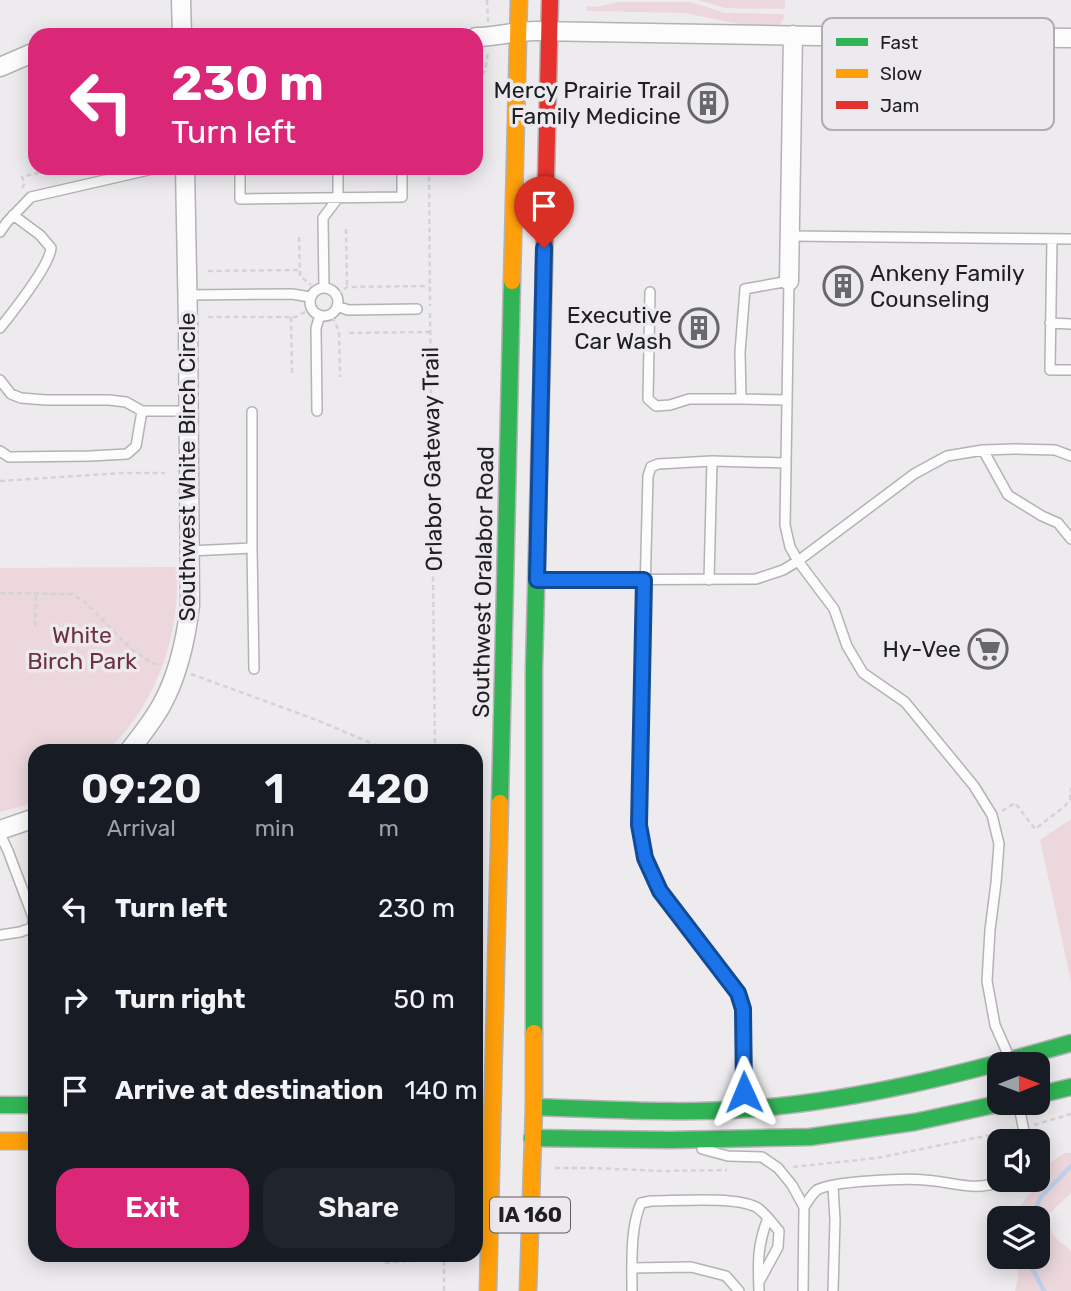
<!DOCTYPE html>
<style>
:root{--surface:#171b24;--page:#20242c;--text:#f1f3f6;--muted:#9ea1a6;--accent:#db2777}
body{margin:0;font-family:Rubik,sans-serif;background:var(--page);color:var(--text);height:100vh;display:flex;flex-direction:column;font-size:26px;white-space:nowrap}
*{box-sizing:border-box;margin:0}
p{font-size:23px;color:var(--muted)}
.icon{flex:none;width:38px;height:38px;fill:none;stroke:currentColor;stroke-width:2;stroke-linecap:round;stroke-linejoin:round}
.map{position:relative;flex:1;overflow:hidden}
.drawer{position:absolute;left:28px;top:744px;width:455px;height:518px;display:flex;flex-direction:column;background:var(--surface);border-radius:21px;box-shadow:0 4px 18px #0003}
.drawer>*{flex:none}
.banner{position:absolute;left:28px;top:28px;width:455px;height:147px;border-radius:21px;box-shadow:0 4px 18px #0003;background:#db2777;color:#fff;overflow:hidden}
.needle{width:46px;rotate:89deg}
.fabs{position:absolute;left:987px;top:1052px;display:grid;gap:14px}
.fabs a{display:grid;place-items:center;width:63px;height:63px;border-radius:14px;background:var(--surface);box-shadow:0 4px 18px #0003;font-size:35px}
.pin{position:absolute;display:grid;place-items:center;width:60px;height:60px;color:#fff;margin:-72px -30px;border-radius:50% 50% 50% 0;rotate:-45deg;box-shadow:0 0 7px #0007}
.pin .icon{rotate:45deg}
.me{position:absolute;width:77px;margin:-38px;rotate:359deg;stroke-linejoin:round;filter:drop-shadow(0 0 5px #0008)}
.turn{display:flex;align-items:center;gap:24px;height:147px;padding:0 28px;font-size:32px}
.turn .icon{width:91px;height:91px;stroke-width:2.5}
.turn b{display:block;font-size:49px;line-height:60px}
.eta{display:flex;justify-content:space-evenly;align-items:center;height:119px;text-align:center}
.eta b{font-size:42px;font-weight:600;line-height:49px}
.button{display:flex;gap:14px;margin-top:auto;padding:14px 28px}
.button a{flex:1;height:80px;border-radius:21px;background:var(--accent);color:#fff;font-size:28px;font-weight:600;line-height:80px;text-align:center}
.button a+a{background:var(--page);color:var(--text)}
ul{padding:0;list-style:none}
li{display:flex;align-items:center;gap:21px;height:91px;padding:0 28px}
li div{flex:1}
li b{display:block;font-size:26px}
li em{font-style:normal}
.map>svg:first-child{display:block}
</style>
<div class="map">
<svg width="1071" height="1291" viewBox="0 0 1071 1291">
<rect width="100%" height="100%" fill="#edebee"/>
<!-- green -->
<path fill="#ecd8dc" d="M698 0H785V9L726 8Z
M618 2H690L725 13 782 14 784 15 783 20 780 24 771 27H754L685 13 587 11V6L597 7Z
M178 567C177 580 177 593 176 606 171 659 147 714 107 751H35V800L23 806 0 812V568Z
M1071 819V981L1040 840Z
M1065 1153H1071V1193L1048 1215C1049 1224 1050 1232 1057 1239 1062 1246 1066 1243 1071 1252V1291H1015L1018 1278 1016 1257 1038 1256V1218H1011L1028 1195 1047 1180 1051 1162Z"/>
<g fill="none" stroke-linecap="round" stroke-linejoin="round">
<!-- stream -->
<path stroke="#c1d1ed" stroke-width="4.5" d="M1031 1218 1041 1197 1071 1166
M1029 1256 1028 1260 1044 1291"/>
<!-- lane casing -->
<g stroke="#b4b2b4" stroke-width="12">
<path id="lane" d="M240 168V199L402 197V168
M0 232 7 222 31 197 157 168
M790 236 1071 239
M1052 239 1050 370H1071
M324 288 323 218 338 198V168
M310 302a14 14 0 1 1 28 0a14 14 0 1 1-28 0Z
M650 292 648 399 656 406 670 405 689 399H741
M187 295 292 294 310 297
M337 306 348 310 417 309
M1050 323 1071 324
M0 328C12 313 50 265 51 248L40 235 13 215
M0 380 11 394 21 398 46 400H109L126 402 142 411
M787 400 741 399 740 352 745 289 789 281 785 525 790 547 798 561 834 609 847 646 863 673 905 702 974 786 992 815 999 844 996 883 990 930 987 981 995 1025 1010 1059
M317 411 316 328 320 315
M983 450 1008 495 1042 516 1058 523 1071 539
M0 451 9 457 90 456 127 454 136 446 142 411H188
M712 461 658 464 651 467 648 476 639 825 645 858 660 891 738 993 743 1009 744 1108
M252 548 254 669
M190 551 252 548V412
M538 580 756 579 783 570 798 561 914 474 947 456 983 450 1014 449 1055 450 1071 456
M709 580 712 461 786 463
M0 834 8 851 33 917V923L31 928 20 932 0 935
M1018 1102 1026 1141
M702 1149 728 1156 762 1157 778 1168 792 1185 804 1207 803 1291
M833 1186 835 1220 833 1291
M804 1207C808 1201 811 1195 817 1190 832 1181 906 1178 925 1180 956 1182 975 1193 1005 1180
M632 1268 691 1267 726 1276 739 1291
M632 1291C632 1264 630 1227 641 1203L651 1201C676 1201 735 1196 756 1207 765 1212 772 1223 779 1231L778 1247 759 1282
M759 1291C758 1262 757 1246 768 1218"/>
</g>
<!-- street casing -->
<g stroke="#b4b2b4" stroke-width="21">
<path id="street" d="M181 0 182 35
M476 37C496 37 514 31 535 31L818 36 1071 38
M0 67 35 52
M789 281 793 35
M129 751C140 737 152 722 161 706 178 676 186 639 190 605L188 325 185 168
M0 830 35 818"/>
</g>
<!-- fast casing -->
<g stroke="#b4b2b4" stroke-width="19">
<path id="fast" d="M500 803 512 281
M534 1033V668L542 355
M1038 1095 1071 1087
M0 1105H35
M534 1107C605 1109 676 1114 747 1109 857 1101 966 1073 1071 1043
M532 1138 670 1140 810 1137 915 1122 1007 1102"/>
</g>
<!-- slow casing -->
<g stroke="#b4b2b4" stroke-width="19">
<path id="slow" d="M512 281 519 0
M0 1141H35
M488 1291 500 803
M528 1291 534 1107V1033"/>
</g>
<!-- jam casing -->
<g stroke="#b4b2b4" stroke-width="19">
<path id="jam" d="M542 355 550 0"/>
</g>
<!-- path -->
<path stroke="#d4d3d4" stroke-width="2.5" stroke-dasharray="5 3.5" stroke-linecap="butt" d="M487 0 488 22
M476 81 485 71 488 53
M429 168 430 306
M22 188 25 183 22 177 56 168
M346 229 347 285
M299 237 300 276 311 285
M208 271 300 270
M337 294 347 287 429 286
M430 313 435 751
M208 317H296L308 310
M291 317 292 376
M332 317 339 331 340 377
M349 333 430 332
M0 481 121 473H165
M0 593 71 594 84 601 131 649 152 663 161 665
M35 626 36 594
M191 674 314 719 390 751
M1002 811 1015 803 1035 829 1065 806 1070 799 1071 788
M1034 1125 1071 1114
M793 1167 877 1158 1010 1131
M555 1168H593L663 1171 727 1170
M436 1255V1260H444
M385 1263 391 1262 436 1260
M444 1291V1255"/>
<!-- lane -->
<use href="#lane" stroke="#fcfcfc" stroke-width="9"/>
<!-- street -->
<use href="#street" stroke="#fcfcfc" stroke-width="18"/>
<!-- fast -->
<use href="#fast" stroke="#30b455" stroke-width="16"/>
<!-- slow -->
<use href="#slow" stroke="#ff9f0a" stroke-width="16"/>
<!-- jam -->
<use href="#jam" stroke="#e5322d" stroke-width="16"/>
</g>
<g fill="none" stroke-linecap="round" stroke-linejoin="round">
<!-- route casing -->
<g stroke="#114b97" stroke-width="18">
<path id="route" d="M544 248 537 580H644L639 825 645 858 660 891 738 993 743 1009 744 1092"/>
</g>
<!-- route -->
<use href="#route" stroke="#1a73e8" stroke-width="12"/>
</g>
<!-- icons -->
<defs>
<g id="building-ring" transform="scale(2.0125)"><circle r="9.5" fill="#edeaef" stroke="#686769" stroke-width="1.5"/><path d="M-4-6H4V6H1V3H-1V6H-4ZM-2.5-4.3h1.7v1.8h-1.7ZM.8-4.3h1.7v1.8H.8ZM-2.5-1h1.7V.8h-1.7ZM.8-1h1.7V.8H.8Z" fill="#686769"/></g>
<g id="supermarket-ring" transform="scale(2.0125)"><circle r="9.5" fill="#edeaef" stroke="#686769" stroke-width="1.5"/><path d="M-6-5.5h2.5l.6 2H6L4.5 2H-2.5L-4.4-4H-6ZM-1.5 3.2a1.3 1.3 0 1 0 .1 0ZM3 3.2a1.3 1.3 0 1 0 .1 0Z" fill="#686769"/></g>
</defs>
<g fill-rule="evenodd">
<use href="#building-ring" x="708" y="103"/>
<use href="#building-ring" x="843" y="286"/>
<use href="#building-ring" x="699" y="328"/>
<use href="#supermarket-ring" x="988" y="649"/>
</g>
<g text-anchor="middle" stroke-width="7" stroke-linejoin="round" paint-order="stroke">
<!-- shield labels -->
<rect fill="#edeaef" stroke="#5e5d5f" stroke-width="2" x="490" y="1197.5" width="80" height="35" rx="5"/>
<g font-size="21" font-weight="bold" fill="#212021">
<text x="530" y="1222">IA 160</text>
</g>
<!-- poi labels -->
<g font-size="23" fill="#212021" stroke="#edeaef" text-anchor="end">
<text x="681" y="98">Mercy Prairie Trail<tspan x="681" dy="26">Family Medicine</tspan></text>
<text x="870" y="281" text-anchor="start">Ankeny Family<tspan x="870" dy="26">Counseling</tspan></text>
<text x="672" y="323">Executive<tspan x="672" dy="26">Car Wash</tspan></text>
<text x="961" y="657">Hy-Vee</text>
</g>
<!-- street labels -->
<g font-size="23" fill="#212021" stroke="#edeaef">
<text transform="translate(432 459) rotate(-91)" y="8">Orlabor Gateway Trail</text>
<text transform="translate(187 467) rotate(-90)" y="8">Southwest White Birch Circle</text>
<text transform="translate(483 582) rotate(-89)" y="8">Southwest Oralabor Road</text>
</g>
<!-- park labels -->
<g font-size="23" fill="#70313f" stroke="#edeaef">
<text x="82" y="643">White<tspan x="82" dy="26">Birch Park</tspan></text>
</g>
</g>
<!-- legend -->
<rect x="822" y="18" width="232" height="112" rx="10" fill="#edeaef" stroke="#b0adb1" stroke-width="2"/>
<rect x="836" y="38" width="32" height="8" fill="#30b455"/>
<rect x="836" y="69" width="32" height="9" fill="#ff9f0a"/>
<rect x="836" y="101" width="32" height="8" fill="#e5322d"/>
<g font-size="19" fill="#212021">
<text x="880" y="49">Fast</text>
<text x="880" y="80">Slow</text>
<text x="880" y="112">Jam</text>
</g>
</svg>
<div class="fabs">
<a><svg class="needle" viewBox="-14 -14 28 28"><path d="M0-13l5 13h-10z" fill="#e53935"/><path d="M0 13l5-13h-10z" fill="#9ea1a6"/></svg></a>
<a><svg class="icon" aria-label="sound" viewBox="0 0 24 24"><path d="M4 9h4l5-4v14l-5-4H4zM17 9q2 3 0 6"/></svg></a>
<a><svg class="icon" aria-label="layers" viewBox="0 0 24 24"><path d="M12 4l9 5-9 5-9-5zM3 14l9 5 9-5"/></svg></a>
</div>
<div class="pin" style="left:544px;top:248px;background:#d93025"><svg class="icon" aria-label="arrive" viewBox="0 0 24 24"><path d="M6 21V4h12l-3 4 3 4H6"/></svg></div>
<svg class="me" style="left:744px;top:1092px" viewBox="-20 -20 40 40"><path d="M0-17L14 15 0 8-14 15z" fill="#1a73e8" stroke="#fff" stroke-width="4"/></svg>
<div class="banner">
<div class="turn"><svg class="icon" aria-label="left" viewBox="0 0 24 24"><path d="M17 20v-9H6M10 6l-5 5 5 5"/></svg><div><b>230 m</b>Turn left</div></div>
</div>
<section class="drawer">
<div class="eta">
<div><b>09:20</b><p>Arrival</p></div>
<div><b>1</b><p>min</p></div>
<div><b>420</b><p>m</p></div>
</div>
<ul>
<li><svg class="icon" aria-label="left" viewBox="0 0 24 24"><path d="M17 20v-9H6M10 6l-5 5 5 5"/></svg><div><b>Turn left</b></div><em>230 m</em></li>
<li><svg class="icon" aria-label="right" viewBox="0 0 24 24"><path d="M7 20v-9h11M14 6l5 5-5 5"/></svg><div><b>Turn right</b></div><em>50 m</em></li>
<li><svg class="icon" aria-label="arrive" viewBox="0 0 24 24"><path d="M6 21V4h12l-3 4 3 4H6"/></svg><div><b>Arrive at destination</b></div><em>140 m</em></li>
</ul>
<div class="button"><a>Exit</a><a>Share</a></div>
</section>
</div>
